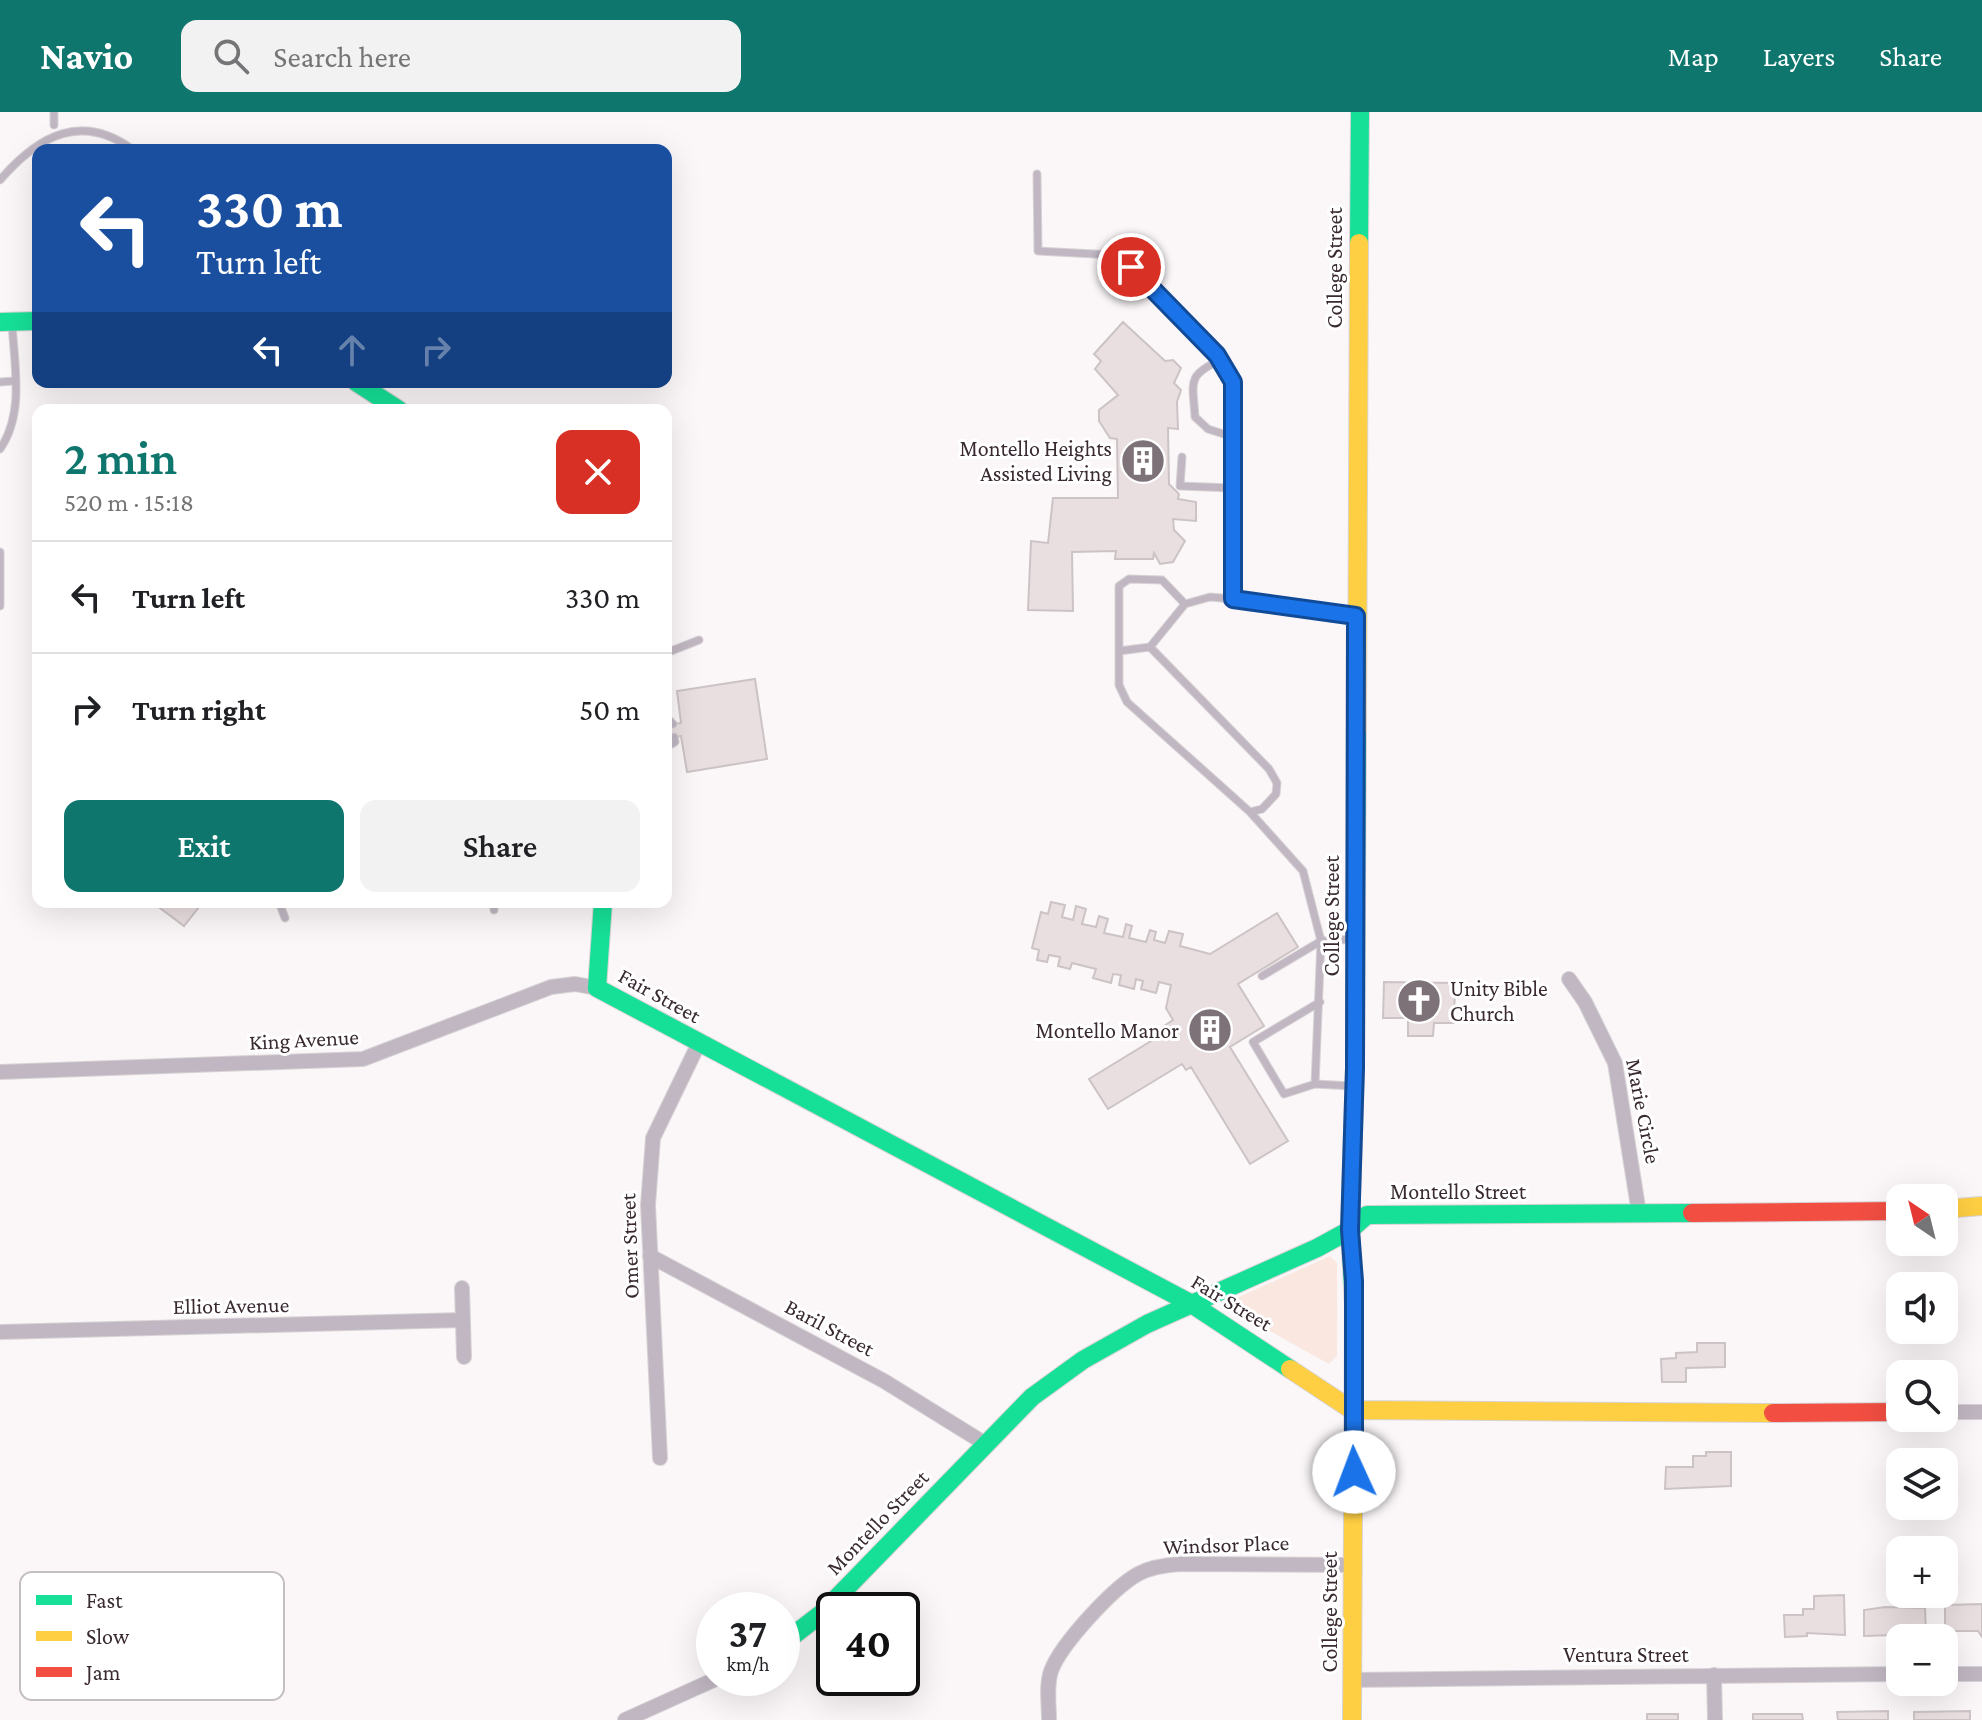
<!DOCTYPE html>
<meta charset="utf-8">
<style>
:root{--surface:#fff;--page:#f2f2f2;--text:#202124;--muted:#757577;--line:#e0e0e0;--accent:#0f766e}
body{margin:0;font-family:"Crimson Pro",serif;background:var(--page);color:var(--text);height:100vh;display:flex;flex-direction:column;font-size:30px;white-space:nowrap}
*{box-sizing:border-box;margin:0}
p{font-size:26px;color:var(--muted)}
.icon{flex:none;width:44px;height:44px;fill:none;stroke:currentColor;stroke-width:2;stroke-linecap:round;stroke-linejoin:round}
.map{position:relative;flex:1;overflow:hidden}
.side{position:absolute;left:32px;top:292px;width:640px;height:504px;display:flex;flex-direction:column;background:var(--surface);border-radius:16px;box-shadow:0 8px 32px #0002}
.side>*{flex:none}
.top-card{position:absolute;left:32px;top:32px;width:640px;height:244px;border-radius:16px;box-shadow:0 8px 32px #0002;background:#1a4fa0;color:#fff;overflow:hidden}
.needle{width:52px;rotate:325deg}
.buttons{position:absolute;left:1886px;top:1072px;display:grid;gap:16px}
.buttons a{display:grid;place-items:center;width:72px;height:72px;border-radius:16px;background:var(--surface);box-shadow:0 8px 32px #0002;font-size:40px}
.speed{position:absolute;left:696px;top:1480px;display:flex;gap:16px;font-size:40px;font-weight:700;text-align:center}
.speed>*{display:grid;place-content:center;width:104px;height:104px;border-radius:50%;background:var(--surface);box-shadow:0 8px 32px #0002;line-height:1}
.speed small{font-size:20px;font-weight:400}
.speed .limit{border:4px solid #111;border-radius:12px;background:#fff;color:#111}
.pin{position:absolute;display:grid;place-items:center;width:68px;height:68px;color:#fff;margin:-34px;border:4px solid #fff;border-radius:50%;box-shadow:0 2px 8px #0007}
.me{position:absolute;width:88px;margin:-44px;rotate:358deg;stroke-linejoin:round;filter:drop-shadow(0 0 6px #0008)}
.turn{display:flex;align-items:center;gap:28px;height:168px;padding:0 32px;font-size:36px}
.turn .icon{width:104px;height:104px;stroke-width:2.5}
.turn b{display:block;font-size:56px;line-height:68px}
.lanes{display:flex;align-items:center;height:76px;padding:0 32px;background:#0003;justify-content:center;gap:40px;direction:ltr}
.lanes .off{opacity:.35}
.round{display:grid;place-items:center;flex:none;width:84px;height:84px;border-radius:16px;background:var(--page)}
.summary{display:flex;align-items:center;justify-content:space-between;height:136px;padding:0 32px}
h1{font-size:48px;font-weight:600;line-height:60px;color:var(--accent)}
.primary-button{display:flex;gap:16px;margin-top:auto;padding:16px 32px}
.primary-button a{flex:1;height:92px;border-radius:16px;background:var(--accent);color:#fff;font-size:32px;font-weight:600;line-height:92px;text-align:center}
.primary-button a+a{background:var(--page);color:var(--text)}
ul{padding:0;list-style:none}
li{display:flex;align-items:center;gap:24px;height:112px;padding:0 32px;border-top:2px solid var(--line)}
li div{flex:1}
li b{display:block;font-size:30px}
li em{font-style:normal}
header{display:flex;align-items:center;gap:48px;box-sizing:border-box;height:112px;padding:0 40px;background:var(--accent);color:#fff}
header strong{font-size:38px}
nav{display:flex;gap:44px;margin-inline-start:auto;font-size:28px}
.search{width:560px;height:72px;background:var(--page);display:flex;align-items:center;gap:20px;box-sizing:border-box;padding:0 28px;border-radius:16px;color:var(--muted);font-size:30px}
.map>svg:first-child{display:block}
</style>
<header>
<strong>Navio</strong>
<div class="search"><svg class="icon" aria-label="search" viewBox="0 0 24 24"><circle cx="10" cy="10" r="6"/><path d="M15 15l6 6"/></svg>Search here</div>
<nav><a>Map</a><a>Layers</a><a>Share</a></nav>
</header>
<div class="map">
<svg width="1982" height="1608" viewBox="0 0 1982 1608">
<rect width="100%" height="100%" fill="#fbf7f9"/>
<!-- green -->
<path fill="#fae7df" d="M1330 1144 1337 1151V1244L1329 1252 1231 1197 1234 1187Z"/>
<!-- building -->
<path fill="#e9dee0" stroke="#ccc3c4" stroke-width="2" d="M1123 210 1165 249 1173 248 1181 256 1174 271 1181 278 1177 290 1178 317 1168 316 1169 372 1179 382 1178 387 1196 390V409L1173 407 1174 418 1185 429 1173 450 1160 452 1154 441 1153 447H1115L1116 439 1072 440 1073 499 1028 498 1031 429 1048 431 1053 386H1118L1117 327 1110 326 1099 309V298L1118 283 1095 257 1101 249 1094 242Z
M755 567 767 647 687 660 681 624 666 626V613L681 611 677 579Z
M152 790H203L184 814Z
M1051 790 1065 793 1062 805 1073 808 1076 794 1086 797 1082 812 1096 815 1099 804 1108 807 1104 821 1123 825 1126 812 1132 814 1129 826 1146 830 1150 818 1156 820 1154 828 1165 831 1169 819 1183 822 1180 834 1210 842 1277 801 1298 835 1238 872 1264 914 1230 935 1288 1029 1250 1052 1191 955 1186 958 1182 952 1108 997 1089 967 1164 921 1161 916 1173 908 1166 896 1171 873 1159 870 1156 881 1141 877 1143 869 1136 867 1134 877 1119 873 1121 863 1113 862 1111 871 1093 866 1096 857 1072 851 1070 857 1058 854 1060 845 1049 843 1047 850 1037 848 1039 838 1032 836 1041 800 1048 802Z
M1384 870 1455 871 1454 911H1434L1433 924H1408V906H1383Z
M1697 1231H1725V1255L1686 1256V1270H1662L1661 1247 1676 1246V1241L1697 1240Z
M1706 1340H1731V1374L1665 1377 1666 1355H1693V1344H1706Z
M1844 1483 1845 1523 1807 1521V1524L1785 1525 1784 1503H1803V1497H1814V1484Z
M1982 1492V1525L1978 1519H1945V1493Z
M1885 1495 1925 1496 1926 1522 1864 1524V1498Z
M1888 1599V1608H1838L1837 1600Z
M1970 1599V1608H1914V1600Z
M1647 1602H1678V1608H1647Z
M1753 1602H1802L1803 1608H1753Z"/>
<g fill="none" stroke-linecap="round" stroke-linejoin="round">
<!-- lane casing -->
<g stroke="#d7d3d5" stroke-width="9">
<path id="lane" d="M54 13V0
M1037 62 1038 139 1113 143 1131 155 1217 243 1233 270V487L1354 503
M0 68C39 23 82 0 133 38
M1220 248C1186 264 1193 270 1195 305L1208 317 1233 325
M0 270 14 269
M0 337C25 301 14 252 12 211
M1182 345 1180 374 1233 376
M0 440V494
M1185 492 1150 535 1269 657 1277 671 1276 682 1262 697 1250 700 1127 590 1119 573V474L1129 467 1162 468 1185 492 1210 485 1233 487
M1119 539 1150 535
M666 541 699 528
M666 605 673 612
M666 635 675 630 674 625
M1250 700 1303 759 1321 829 1355 827
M279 790 285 806
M494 798V790
M1321 829 1315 972 1352 974
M1262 864 1321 829
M1315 972 1284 982 1253 930 1320 890"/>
</g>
<!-- street casing -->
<g stroke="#d7d3d5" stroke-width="16">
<path id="street" d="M1569 867 1585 890 1615 951 1639 1101
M0 960 363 947 551 875 575 872 597 876
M650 1144 884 1269 984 1331
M462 1176 464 1245
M0 1220 462 1208
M1944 1300H1982
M660 1346 648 1093 653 1026 699 931
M1944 1562H1982
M1714 1563 1715 1608
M1352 1568 1900 1562
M625 1608 718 1566
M1049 1608C1049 1592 1046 1574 1051 1559 1061 1532 1113 1476 1138 1462 1151 1455 1165 1453 1180 1452L1353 1453"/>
</g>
<!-- fast casing -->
<g stroke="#d7d3d5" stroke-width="20">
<path id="fast" d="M1359 131 1360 0
M0 210 38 209
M356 270 399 298
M603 790 597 876 1190 1191 1290 1257
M1354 1195 1350 1118 1355 956 1357 618
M782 1532 821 1502 1032 1285 1083 1248 1147 1212 1317 1136 1350 1118 1367 1103 1692 1101"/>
</g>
<!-- slow casing -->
<g stroke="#d7d3d5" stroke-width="20">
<path id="slow" d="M1357 618 1359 131
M1944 1097 1982 1094
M1290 1257 1352 1298 1773 1301
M1352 1608 1354 1195"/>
</g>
<!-- jam casing -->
<g stroke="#d7d3d5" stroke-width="20">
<path id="jam" d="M1692 1101 1900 1099
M1773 1301 1900 1300"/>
</g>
<!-- lane -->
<use href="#lane" stroke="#c0b7c3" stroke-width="7"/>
<!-- street -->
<use href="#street" stroke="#c0b7c3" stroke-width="14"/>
<!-- fast -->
<use href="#fast" stroke="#16e098" stroke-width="18"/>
<!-- slow -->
<use href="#slow" stroke="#ffcf43" stroke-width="18"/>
<!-- jam -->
<use href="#jam" stroke="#f24e42" stroke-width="18"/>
</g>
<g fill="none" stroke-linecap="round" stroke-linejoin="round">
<!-- route casing -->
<g stroke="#114b97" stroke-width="20">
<path id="route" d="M1131 155 1217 243 1233 270V487L1356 504 1355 956 1350 1118 1354 1169V1360"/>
</g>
<!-- route -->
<use href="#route" stroke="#1a73e8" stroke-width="14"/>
</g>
<!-- icons -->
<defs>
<g id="building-disc" transform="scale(2.3)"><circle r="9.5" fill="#7d7278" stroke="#fff"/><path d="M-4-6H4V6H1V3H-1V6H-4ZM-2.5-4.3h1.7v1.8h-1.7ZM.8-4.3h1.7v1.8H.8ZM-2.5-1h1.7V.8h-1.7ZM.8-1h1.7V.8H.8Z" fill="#fff"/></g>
<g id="church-disc" transform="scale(2.3)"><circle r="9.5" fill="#7d7278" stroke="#fff"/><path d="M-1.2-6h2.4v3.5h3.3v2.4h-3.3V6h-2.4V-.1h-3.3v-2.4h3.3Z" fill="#fff"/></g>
</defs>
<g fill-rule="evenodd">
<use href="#building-disc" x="1143" y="349"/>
<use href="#church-disc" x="1419" y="889"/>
<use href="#building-disc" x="1210" y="918"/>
</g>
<g text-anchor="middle" stroke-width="6" stroke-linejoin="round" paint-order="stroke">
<!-- street labels -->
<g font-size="22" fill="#392a32" stroke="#fff">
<text transform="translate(1334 156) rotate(-90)" y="8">College Street</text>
<text transform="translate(1331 804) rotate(-90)" y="8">College Street</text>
<text transform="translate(660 883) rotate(29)" y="8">Fair Street</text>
<text transform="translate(304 927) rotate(-3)" y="8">King Avenue</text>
<text transform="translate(1644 999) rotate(79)" y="8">Marie Circle</text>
<text x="1458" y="1087">Montello Street</text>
<text transform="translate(629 1134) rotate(-92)" y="8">Omer Street</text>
<text transform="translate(1232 1190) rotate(31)" y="8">Fair Street</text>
<text transform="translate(231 1193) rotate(-1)" y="8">Elliot Avenue</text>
<text transform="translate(830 1215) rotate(28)" y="8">Baril Street</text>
<text transform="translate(877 1410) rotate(-46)" y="8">Montello Street</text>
<text transform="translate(1226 1432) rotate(-2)" y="8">Windsor Place</text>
<text transform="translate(1329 1500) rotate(-90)" y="8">College Street</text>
<text x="1626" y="1550">Ventura Street</text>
</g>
<!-- poi labels -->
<g font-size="22" fill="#392a32" stroke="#fff" text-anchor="end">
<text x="1112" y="344">Montello Heights<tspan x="1112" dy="25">Assisted Living</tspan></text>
<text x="1450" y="884" text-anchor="start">Unity Bible<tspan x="1450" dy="25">Church</tspan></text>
<text x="1179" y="926">Montello Manor</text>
</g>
</g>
<!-- legend -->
<rect x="20" y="1460" width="264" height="128" rx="12" fill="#fff" stroke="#c4bfc2" stroke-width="2"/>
<rect x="36" y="1483" width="36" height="10" fill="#16e098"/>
<rect x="36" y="1519" width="36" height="10" fill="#ffcf43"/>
<rect x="36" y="1555" width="36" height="10" fill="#f24e42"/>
<g font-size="22" fill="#392a32">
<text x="86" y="1496">Fast</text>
<text x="86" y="1532">Slow</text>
<text x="86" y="1568">Jam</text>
</g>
</svg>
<div class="buttons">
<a><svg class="needle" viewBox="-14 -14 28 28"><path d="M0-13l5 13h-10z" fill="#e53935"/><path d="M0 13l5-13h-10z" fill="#757577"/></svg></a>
<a><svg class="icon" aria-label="sound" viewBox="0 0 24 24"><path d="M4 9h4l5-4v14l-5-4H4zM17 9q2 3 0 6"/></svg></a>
<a><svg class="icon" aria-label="search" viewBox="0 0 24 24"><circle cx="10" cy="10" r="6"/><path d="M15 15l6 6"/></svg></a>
<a><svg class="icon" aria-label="layers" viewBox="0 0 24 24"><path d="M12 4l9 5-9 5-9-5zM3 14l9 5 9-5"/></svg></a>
<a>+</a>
<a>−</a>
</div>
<div class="speed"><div>37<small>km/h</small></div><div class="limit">40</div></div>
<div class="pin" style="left:1131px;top:155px;background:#d93025"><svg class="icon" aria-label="arrive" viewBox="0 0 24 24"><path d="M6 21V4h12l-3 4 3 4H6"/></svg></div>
<svg class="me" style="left:1354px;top:1360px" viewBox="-20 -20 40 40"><circle r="19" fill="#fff"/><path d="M0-13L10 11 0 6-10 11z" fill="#1a73e8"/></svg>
<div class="top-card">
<div class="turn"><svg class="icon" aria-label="left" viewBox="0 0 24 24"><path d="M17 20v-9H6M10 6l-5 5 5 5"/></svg><div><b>330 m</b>Turn left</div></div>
<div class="lanes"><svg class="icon" aria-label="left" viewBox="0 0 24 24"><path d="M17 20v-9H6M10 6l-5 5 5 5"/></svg><svg class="icon off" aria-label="ahead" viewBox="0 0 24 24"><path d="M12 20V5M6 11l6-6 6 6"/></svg><svg class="icon off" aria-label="right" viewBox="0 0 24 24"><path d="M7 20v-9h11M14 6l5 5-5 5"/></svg></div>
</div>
<section class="side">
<div class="summary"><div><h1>2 min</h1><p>520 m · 15:18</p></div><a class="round" style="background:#d93025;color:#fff"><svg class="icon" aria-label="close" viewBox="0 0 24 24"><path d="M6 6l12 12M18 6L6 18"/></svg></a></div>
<ul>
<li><svg class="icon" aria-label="left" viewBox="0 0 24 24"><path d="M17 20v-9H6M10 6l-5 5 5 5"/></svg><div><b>Turn left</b></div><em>330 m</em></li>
<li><svg class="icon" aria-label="right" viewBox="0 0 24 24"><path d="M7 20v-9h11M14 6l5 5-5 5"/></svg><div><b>Turn right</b></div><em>50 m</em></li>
</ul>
<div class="primary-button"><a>Exit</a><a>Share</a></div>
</section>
</div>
